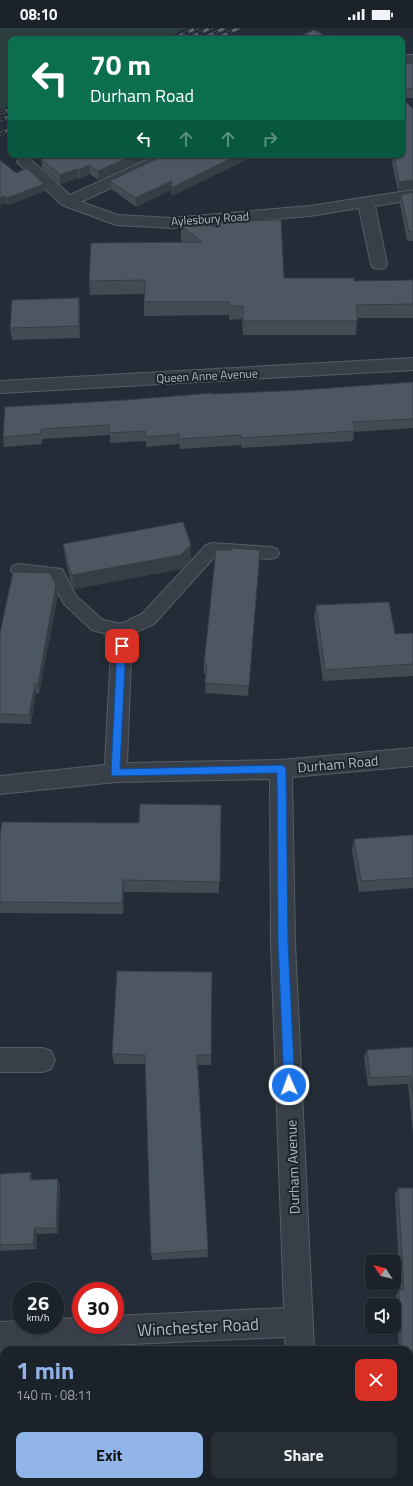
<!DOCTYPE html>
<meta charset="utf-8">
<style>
:root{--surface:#1b2229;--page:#282f35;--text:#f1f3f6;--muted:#a0a4a8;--line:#393f46;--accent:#92b5e9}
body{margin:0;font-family:"Titillium Web",sans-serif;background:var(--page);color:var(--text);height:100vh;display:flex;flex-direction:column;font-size:15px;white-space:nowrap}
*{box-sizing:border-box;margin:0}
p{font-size:13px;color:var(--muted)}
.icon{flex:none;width:22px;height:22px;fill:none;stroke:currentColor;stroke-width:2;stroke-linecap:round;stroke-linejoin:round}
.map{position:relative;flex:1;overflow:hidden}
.side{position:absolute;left:0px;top:1318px;width:413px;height:140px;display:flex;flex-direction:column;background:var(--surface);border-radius:12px 12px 0 0;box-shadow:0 1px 3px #0004,0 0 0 1px var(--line)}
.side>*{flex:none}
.guide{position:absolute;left:8px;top:8px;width:397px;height:122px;border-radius:8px;box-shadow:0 1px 3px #0004,0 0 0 1px var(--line);background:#0b6e4f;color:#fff;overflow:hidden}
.needle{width:26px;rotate:306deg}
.fabs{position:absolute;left:365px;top:1226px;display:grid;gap:8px}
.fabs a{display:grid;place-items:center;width:36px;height:36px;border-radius:8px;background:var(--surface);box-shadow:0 1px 3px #0004,0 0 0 1px var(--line);font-size:20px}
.speed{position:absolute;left:12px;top:1254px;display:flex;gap:8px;font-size:20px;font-weight:700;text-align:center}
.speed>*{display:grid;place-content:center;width:52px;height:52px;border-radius:50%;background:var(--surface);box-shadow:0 1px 3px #0004,0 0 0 1px var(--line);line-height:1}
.speed small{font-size:10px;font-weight:400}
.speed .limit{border:6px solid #d22;background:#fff;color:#111}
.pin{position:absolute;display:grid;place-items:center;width:34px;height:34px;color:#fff;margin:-17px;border-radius:8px;box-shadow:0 2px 6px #0006}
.me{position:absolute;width:44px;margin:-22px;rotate:358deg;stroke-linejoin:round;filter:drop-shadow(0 0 3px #0008)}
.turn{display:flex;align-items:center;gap:14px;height:84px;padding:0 16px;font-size:18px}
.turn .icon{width:52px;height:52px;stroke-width:2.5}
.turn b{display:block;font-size:28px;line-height:34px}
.lanes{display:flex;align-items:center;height:38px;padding:0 16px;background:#0003;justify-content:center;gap:20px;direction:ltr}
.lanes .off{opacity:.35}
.round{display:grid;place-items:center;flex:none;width:42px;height:42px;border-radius:8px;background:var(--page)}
.overview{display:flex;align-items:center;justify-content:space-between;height:68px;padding:0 16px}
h1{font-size:24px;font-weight:700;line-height:30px;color:var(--accent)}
.button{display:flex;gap:8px;margin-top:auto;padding:8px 16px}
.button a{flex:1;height:46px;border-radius:8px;background:var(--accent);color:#111;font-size:16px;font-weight:700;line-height:46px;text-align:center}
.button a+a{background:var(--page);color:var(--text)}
.status{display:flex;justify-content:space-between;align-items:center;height:28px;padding:0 20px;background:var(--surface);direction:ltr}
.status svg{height:11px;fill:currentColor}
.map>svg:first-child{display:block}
</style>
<div class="status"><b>08:10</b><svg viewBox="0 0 49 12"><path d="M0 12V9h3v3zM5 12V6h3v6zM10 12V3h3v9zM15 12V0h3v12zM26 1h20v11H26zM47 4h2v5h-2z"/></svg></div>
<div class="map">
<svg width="413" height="1458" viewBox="0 0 413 1458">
<rect width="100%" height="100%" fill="#242d37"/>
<!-- green -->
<path fill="#2c3d3d" d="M0 0H187L164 11H11V77L0 82Z"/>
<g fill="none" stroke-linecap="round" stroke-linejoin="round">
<!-- service casing -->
<g stroke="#565d65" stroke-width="2">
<path id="service" d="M212 515 271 519 277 521 279 525 277 529 271 531 216 527 154 596 122 610 92 602 64 576 51 551 13 546 11 542 13 538 19 536 62 541 76 568 103 592 121 596 142 586 206 517Z"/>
</g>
<!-- minor casing -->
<g stroke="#565d65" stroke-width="2">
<path id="minor" d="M402 27H413V35H402Z
M157 127H177L174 130 81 174 118 187 171 190 310 178 413 162V172L375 178 387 236 385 240 379 241 373 240 371 236 359 180 310 188 171 200 116 197 62 177 17 134 20 131 25 129 30 131 70 167Z
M122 595 129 597 132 603 127 735 281 732 413 720V738L292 749 295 914 314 1322H286L285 1309 0 1322V1294L21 1293V1297H55V1291L81 1290V1297H115V1288L284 1280 271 914 270 751 116 754 0 766V748L105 737 112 603 115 597Z
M0 1020H42L51 1023 55 1032 51 1041 42 1044H0Z
M289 1454H319V1458H289Z"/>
</g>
<!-- tertiary casing -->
<g stroke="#565d65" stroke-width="2">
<path id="tertiary" d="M413 330V342L0 365V353Z"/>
</g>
<!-- service -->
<use href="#service" fill="#383f48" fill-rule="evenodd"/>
<!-- minor -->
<use href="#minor" fill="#383f48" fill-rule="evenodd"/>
<!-- tertiary -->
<use href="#tertiary" fill="#383f48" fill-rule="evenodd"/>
<!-- rail casing -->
<g stroke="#5e6671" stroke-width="3">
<path id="rail" d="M172 11 197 0
M187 11 211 0
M202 11 225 0
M216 11 239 0
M0 85 11 81
M0 92 11 88
M0 106 11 101"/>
</g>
<!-- rail -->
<use href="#rail" stroke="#1d242c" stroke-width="2" stroke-dasharray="6" stroke-linecap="butt"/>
</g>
<!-- wall -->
<path fill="#424b54" d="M413 35V70H402V36Z
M402 70 413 81V161L398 163 392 135 393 127H402Z
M153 127 98 152 90 146 80 151 78 150 60 156 42 140 41 131Z
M165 127H256L172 168 171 162 136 179 111 161 110 153Z
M0 132 16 145 44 156 45 163 8 177 6 175 0 177Z
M413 164V213H407L400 176 401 167Z
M181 198 284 250 354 253 413 252V290H357L356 307H243L242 291 229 292V287L144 288V266L90 267 89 253 183 214 181 212Z
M80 281V310L12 312 10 300Z
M413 354V400L354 404 353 413 242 420 241 417 180 421 179 416 146 419V413L110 415V407L42 411V416L4 419 3 409 126 372 302 362Z
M63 516 191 531 181 541 74 561 71 555 65 530Z
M259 533 248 668 205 665 206 646H204V636Z
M58 567 39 665H36L31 696 0 695V605Z
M316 577 395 606 413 605V648L323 653 314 589Z
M221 777 219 865 124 864 123 886 0 885V808L139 795Z
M413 807V860L359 864 352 822 354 811Z
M212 944 211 1037H198L208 1229 152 1232 151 1226 145 1036H114L112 1026Z
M413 1019V1107L408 1056 368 1058 364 1030 367 1022Z
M0 1146 33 1150V1152L60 1157 58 1205 37 1206 36 1221 0 1223Z
M398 1160H413V1458H412L409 1419V1322H399L396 1267 399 1262H400L395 1166Z"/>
<!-- shaded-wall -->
<path fill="#363d45" d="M134 127H153L98 152V143Z
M238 127H256L172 168 171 162 136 179 135 170 172 153Z
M89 137 90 146 80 151 79 142Z
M77 141 78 150 60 156V147Z
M413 152V161L398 163 399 154Z
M44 156 45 163 8 177 7 170Z
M5 168 6 175 0 177V170Z
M79 270 80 281V310L79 298Z
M191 517V531L181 541 74 561 72 547Z
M260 522 259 533 248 668 249 658Z
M56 557 58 567 39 665 38 656Z
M35 656 36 665 31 696 29 687Z
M123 852 124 864 123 886 122 875Z
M31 1144 33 1150V1158L30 1152Z
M58 1151 60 1157 58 1205 56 1200Z
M35 1200 37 1206 36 1221 33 1216Z
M41 1454H43V1458H40Z"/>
<!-- building -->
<path fill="#4d5762" stroke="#363d45" d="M314 2 326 8 329 7 338 11H295Z
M413 35V61H402V36Z
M402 70 413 81V152L399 154 394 127H402V125H404L402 123Z
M51 127H134L98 143 89 137 79 142 77 141 60 147 41 131Z
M165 127H238L171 160 172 153 135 170 110 153Z
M0 132 16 145 27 140 44 156 7 170 5 168 0 170Z
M413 164V204H409L401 167Z
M281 192 284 250H354V253L413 252V276L356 277 358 293H243V278H229V274H144L145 252 89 253 91 215 202 214 181 198H215V193Z
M79 270V298L10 300 12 272Z
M413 354V391L353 394 355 403 242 410 241 407 180 411 179 406 146 409 145 403 110 405 109 397 41 401V406L3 409 5 379 126 372 212 365 213 366 302 362Z
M183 494 191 517 181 527 72 547 69 540 63 516Z
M231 520 260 522 249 658 205 655 207 636H204L216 522H231Z
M13 544 50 545 56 557 38 656H35L29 687 0 686V605Z
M389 574 395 606 413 605V636L325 642 316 577Z
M140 776 221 777 220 854 123 852 122 875 0 874V808L2 794 139 795Z
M413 807V850L361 853 354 811Z
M117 943 212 944 211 1027H197L208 1222 151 1226 145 1027 112 1026Z
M413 1019V1071L411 1048 370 1050 367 1022Z
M31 1144 30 1152 58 1151 56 1200H35L33 1216 0 1217V1146Z
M398 1160H413V1422L409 1370V1322H402L399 1262H404Z
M0 1387H4V1454H41L40 1458H0Z
M151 1454H204L205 1458H152Z"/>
<!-- route -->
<path fill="#1a73e8" stroke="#114b97" d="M122 615 126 618 120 741 281 737 284 738 286 741 288 914 295 1057 293 1060 289 1062 286 1060 284 1057 278 914 277 745 112 748 111 745 117 618Z"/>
<g text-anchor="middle" stroke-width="4" stroke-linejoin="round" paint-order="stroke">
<!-- far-street labels -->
<g font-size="12" fill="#b3bac3" stroke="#1d242c">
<text transform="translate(210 191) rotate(-4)" y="4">Aylesbury Road</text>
<text transform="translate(207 348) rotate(-3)" y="4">Queen Anne Avenue</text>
</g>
<!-- street labels -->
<g font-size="14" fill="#b3bac3" stroke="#1d242c">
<text transform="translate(338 736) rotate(-5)" y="5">Durham Road</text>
<text transform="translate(293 1139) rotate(-92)" y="5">Durham Avenue</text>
</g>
<!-- near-street labels -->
<g font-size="17" fill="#b3bac3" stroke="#1d242c">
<text transform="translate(198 1299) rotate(-3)" y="6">Winchester Road</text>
</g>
</g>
</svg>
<div class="fabs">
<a><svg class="needle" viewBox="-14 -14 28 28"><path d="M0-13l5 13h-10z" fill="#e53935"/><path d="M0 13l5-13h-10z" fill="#a0a4a8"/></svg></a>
<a><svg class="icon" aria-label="sound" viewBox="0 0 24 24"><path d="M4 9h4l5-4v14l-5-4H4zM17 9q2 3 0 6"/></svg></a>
</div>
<div class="speed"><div>26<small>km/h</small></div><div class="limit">30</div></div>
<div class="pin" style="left:122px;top:618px;background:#d93025"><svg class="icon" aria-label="arrive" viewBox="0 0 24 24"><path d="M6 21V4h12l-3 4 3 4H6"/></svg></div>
<svg class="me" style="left:289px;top:1057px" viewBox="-20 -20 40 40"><circle r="17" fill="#1a73e8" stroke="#fff" stroke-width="3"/><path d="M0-11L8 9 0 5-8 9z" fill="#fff"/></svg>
<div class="guide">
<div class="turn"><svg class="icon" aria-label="left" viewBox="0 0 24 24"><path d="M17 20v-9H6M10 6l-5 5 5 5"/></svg><div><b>70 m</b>Durham Road</div></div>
<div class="lanes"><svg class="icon" aria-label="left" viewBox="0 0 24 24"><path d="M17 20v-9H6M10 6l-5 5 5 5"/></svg><svg class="icon off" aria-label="ahead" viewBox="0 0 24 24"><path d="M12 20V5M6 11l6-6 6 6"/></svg><svg class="icon off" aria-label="ahead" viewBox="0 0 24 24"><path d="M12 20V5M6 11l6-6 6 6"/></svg><svg class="icon off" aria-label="right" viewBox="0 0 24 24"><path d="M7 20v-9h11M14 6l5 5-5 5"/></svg></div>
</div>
<section class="side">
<div class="overview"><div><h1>1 min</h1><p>140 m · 08:11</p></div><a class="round" style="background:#d93025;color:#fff"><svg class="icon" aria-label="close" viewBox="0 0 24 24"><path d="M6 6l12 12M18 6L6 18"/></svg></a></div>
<div class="button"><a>Exit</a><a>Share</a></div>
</section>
</div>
